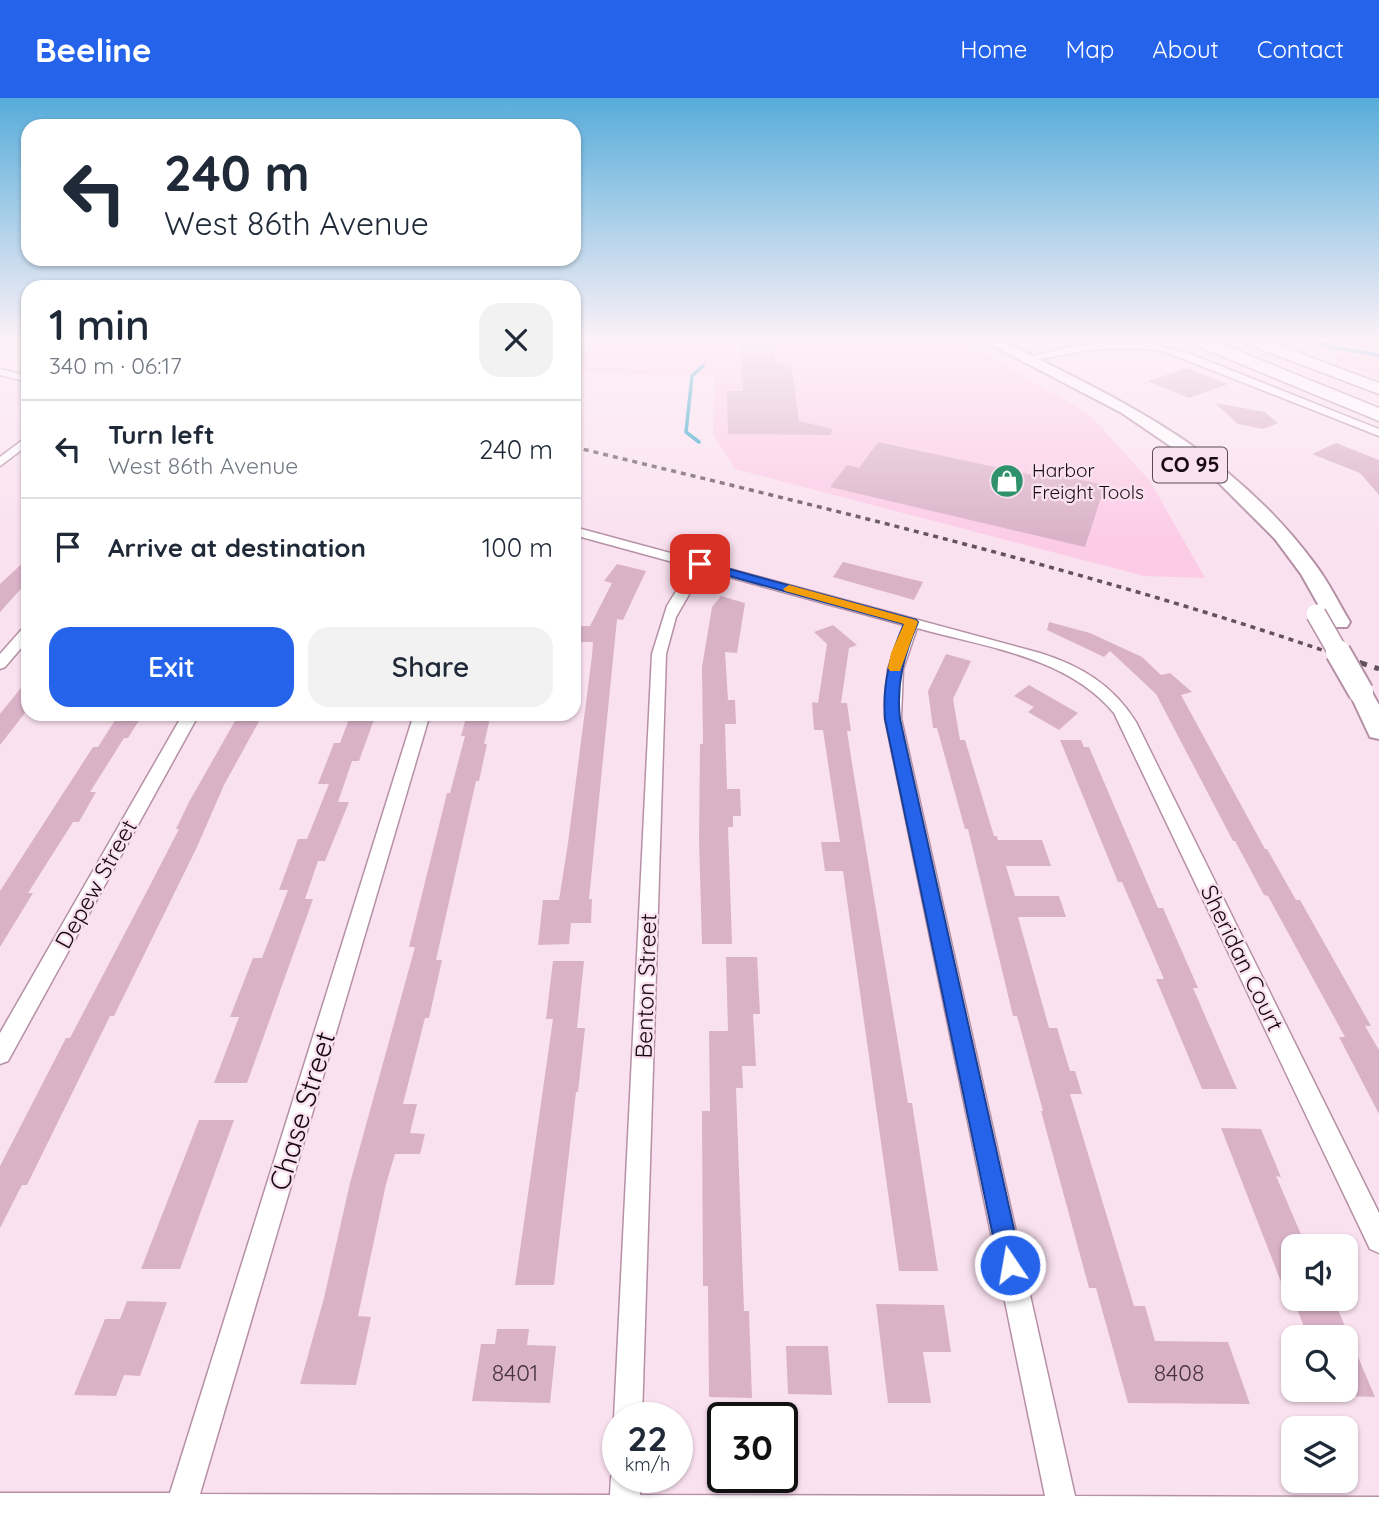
<!DOCTYPE html>
<meta charset="utf-8">
<style>
:root{--surface:#fff;--page:#f2f2f3;--text:#1f2937;--muted:#747a83;--line:#e0e1e3;--accent:#2563eb}
body{margin:0;font-family:Quicksand,sans-serif;background:var(--page);color:var(--text);height:100vh;display:flex;flex-direction:column;font-size:26px;white-space:nowrap}
*{box-sizing:border-box;margin:0}
p{font-size:23px;color:var(--muted)}
.icon{flex:none;width:38px;height:38px;fill:none;stroke:currentColor;stroke-width:2;stroke-linecap:round;stroke-linejoin:round}
.map{position:relative;flex:1;overflow:hidden}
.panel{position:absolute;left:21px;top:182px;width:560px;height:441px;display:flex;flex-direction:column;background:var(--surface);border-radius:21px;box-shadow:0 2px 5px #0004}
.panel>*{flex:none}
.banner{position:absolute;left:21px;top:21px;width:560px;height:147px;border-radius:21px;box-shadow:0 2px 5px #0004;background:#fff;color:var(--text);overflow:hidden}
.tools{position:absolute;left:1281px;top:1136px;display:grid;gap:14px}
.tools a{display:grid;place-items:center;width:77px;height:77px;border-radius:14px;background:var(--surface);box-shadow:0 2px 5px #0004;font-size:35px}
.speed{position:absolute;left:602px;top:1304px;display:flex;gap:14px;font-size:35px;font-weight:700;text-align:center}
.speed>*{display:grid;place-content:center;width:91px;height:91px;border-radius:50%;background:var(--surface);box-shadow:0 2px 5px #0004;line-height:1}
.speed small{font-size:18px;font-weight:400}
.speed .limit{border:4px solid #111;border-radius:10px;background:#fff;color:#111}
.pin{position:absolute;display:grid;place-items:center;width:60px;height:60px;color:#fff;margin:-30px;border-radius:14px;box-shadow:0 4px 10px #0006}
.me{position:absolute;width:77px;margin:-38px;rotate:348deg;stroke-linejoin:round;filter:drop-shadow(0 0 5px #0008)}
.turn{display:flex;align-items:center;gap:24px;height:147px;padding:0 28px;font-size:32px}
.turn .icon{width:91px;height:91px;stroke-width:2.5}
.turn b{display:block;font-size:49px;line-height:60px}
.round{display:grid;place-items:center;flex:none;width:74px;height:74px;border-radius:21px;background:var(--page)}
.summary{display:flex;align-items:center;justify-content:space-between;height:119px;padding:0 28px}
h1{font-size:42px;font-weight:600;line-height:52px}
.cta{display:flex;gap:14px;margin-top:auto;padding:14px 28px}
.cta a{flex:1;height:80px;border-radius:21px;background:var(--accent);color:#fff;font-size:28px;font-weight:600;line-height:80px;text-align:center}
.cta a+a{background:var(--page);color:var(--text)}
ul{padding:0;list-style:none}
li{display:flex;align-items:center;gap:21px;height:98px;padding:0 28px;border-top:2px solid var(--line)}
li div{flex:1}
li b{display:block;font-size:26px}
li em{font-style:normal}
header{display:flex;align-items:center;gap:42px;box-sizing:border-box;height:98px;padding:0 35px;background:var(--accent);color:#fff}
header strong{font-size:33px}
nav{display:flex;gap:38px;margin-inline-start:auto;font-size:24px}
.map>svg:first-child{display:block}
</style>
<header>
<strong>Beeline</strong>
<nav><a>Home</a><a>Map</a><a>About</a><a>Contact</a></nav>
</header>
<div class="map">
<svg width="1379" height="1416" viewBox="0 0 1379 1416">
<rect width="100%" height="100%" fill="#fae1ef"/>
<!-- built -->
<path fill="#fccce7" d="M574 242H960L1089 316 1150 383 1205 480 1144 478 735 371 713 337 714 277 574 275Z
M1346 254 1379 258V279L1333 262Z"/>
<g fill="none" stroke-linecap="round" stroke-linejoin="round">
<!-- stream -->
<path stroke="#1da0c5" stroke-width="3.5" d="M1310 242 1332 249 1379 257
M699 344 686 334 692 278 703 268"/>
</g>
<!-- building -->
<path fill="#dab2c8" d="M574 242H593L588 264H574Z
M740 242H773L775 264 792 271 799 323 832 331 831 337 728 336 727 293H743Z
M1187 270 1228 286 1189 300 1148 283Z
M1215 305 1265 314 1278 325 1263 331 1238 326Z
M878 344 1037 378 1039 373 1105 387 1085 449 830 389 847 367 859 370Z
M1336 345 1379 362V397L1360 375 1312 356Z
M28 460V483L0 514V486Z
M843 464 923 484 914 502 833 479Z
M617 466 646 473 623 522 617 521 589 801H592L591 825H571L569 846 538 847 543 802H559L568 745 592 558 593 544H579L581 528H590L612 485 604 483Z
M721 498 745 505 737 555 725 554 728 602H735L736 626H725L727 691H740L741 718H733V729H728L732 846H702L699 742 700 646H703L702 569 712 509Z
M1049 524 1090 535 1142 559 1161 577 1170 575 1192 594 1181 597 1265 751H1267L1296 802H1300L1371 928H1365L1379 952V1016L1339 939H1345L1268 798 1264 797 1235 743H1233L1156 596 1110 553 1104 559 1047 532Z
M833 527 857 547 849 550 841 605H847L851 633H847L854 678 908 1005H912L938 1173H899L843 773H825L821 744H840L823 632H814L812 604 818 605 827 546 814 534Z
M946 556 971 563 953 601 960 642H965L994 738H997L998 742H1042L1051 768H1006L1015 798H1059L1066 819H1018L1049 930H1057L1070 973H1075L1082 996H1070L1134 1208H1145L1155 1243 1228 1244 1250 1306 1128 1305 1096 1190H1089L1041 1013H1043L1017 918H1013L968 731H965L937 630H933L928 593Z
M28 581V611L0 647V616Z
M1029 587 1078 615 1059 632 1028 614 1034 609 1014 598Z
M119 616H143L128 640H124L90 694H96L79 724H73L28 795H33L0 849V793L93 649H98Z
M239 616H263L224 687 197 749 114 918H110L27 1087H22L0 1130V1068L66 940H70L147 793 179 731H176L189 704Z
M351 616H376L359 663H352L338 704H349L325 763H318L305 801H313L247 985H214L239 919H230L253 860H262L288 792H279L298 741H307L329 686H318L334 645H340Z
M467 616H491L484 646H487L479 683H476L436 862H442L429 920H425L403 1006H417L410 1035 425 1036 420 1056H395L386 1086 358 1218 371 1219 356 1287 300 1286 324 1200 350 1085 415 849H409L447 695H450L465 638H461Z
M1060 642H1081L1084 649H1089L1158 810H1163L1198 890H1193L1237 991H1202L1156 881H1164L1122 784H1118Z
M726 859H757L760 916H753L756 968H742L743 990H736L744 1213H749L752 1300 709 1299 708 1188H703L702 1013H710L709 933H728Z
M553 863H584L577 930H585L578 994H576L554 1187H515L553 921H546Z
M199 1022H234L180 1171H141Z
M1221 1030 1261 1031 1281 1079 1276 1078 1306 1148H1293V1200H1333L1375 1299 1346 1298V1239H1308L1293 1201 1292 1212Z
M127 1203 167 1204 140 1278 124 1277 116 1298 74 1297 105 1221H120Z
M876 1206 944 1207 951 1254H923L931 1305H888Z
M497 1231H529L527 1247 556 1248 550 1305 472 1303 481 1246H495Z
M786 1248H828L832 1297 788 1296Z"/>
<g fill="none" stroke-linecap="round" stroke-linejoin="round">
<!-- street casing -->
<g stroke="#b690a6" stroke-width="3">
<path id="street" d="M1104 244H1144L1188 255 1379 331V338L1163 253C1115 245 1071 254 1024 265L1019 262 1064 250Z
M0 271 28 278V284L0 277Z
M28 338V347L0 368V359Z
M574 429 1040 555C1081 568 1113 587 1136 624L1379 1115V1155L1370 1151 1114 615C1066 558 984 549 917 530L903 571 901 620 1075 1398 1379 1399V1416H0V1395H170L414 616H430L200 1396 610 1397 611 1379 618 1368V1379H641L640 1397 1045 1398 885 620 888 571 904 527 703 472 676 519 666 556 642 1320H618V1330L614 1320 652 556 667 508 691 469 574 437Z
M28 529V542L5 569 0 571V556L23 530Z
M183 616H199L8 963 0 966V935Z"/>
</g>
<!-- primary casing -->
<g stroke="#b690a6" stroke-width="4">
<path id="primary" d="M982 242H1000C1123 303 1229 351 1314 465 1328 483 1338 504 1350 524L1347 529H1331L1301 476 1275 441 1219 385 1188 360 1122 315Z
M1361 586 1369 589 1379 607V641L1370 639 1349 594 1353 589Z"/>
</g>
<!-- highway casing -->
<g stroke="#b690a6" stroke-width="3">
<path id="highway" d="M1188 242H1211L1379 310V323L1190 245Z
M1242 242H1265L1379 285V296L1244 245Z"/>
</g>
<!-- street -->
<use href="#street" fill="#fff" fill-rule="evenodd"/>
<!-- primary -->
<use href="#primary" fill="#fff" fill-rule="evenodd"/>
<!-- highway -->
<use href="#highway" fill="#fff" fill-rule="evenodd"/>
<!-- rail-far1 -->
<path stroke="#63525c" stroke-width="3.5" stroke-dasharray="5 5" stroke-linecap="butt" d="M574 349C829 411 1085 471 1334 556"/>
<!-- rail -->
<path stroke="#63525c" stroke-width="5" stroke-dasharray="8 8" stroke-linecap="butt" d="M1329 554 1379 571"/>
<!-- primary-bridge-far1 casing -->
<g stroke="#b690a6" stroke-width="22" stroke-linecap="butt">
<path id="primary-bridge-far1" d="M1316 516 1339 556"/>
</g>
<!-- primary-bridge casing -->
<g stroke="#b690a6" stroke-width="28" stroke-linecap="butt">
<path id="primary-bridge" d="M1338 554 1361 594"/>
</g>
<!-- primary-bridge-far1 -->
<use href="#primary-bridge-far1" stroke="#fff" stroke-width="19"/>
<!-- primary-bridge -->
<use href="#primary-bridge" stroke="#fff" stroke-width="24"/>
</g>
<!-- sky -->
<linearGradient id="sky" x2="0" y2="1"><stop stop-color="#57acda"/><stop offset="0.55" stop-color="#fdf2f8"/><stop offset="1" stop-color="#fdf2f8" stop-opacity="0"/></linearGradient>
<rect width="1379" height="440" fill="url(#sky)"/>
<!-- route -->
<path fill="#2563eb" stroke="#184099" stroke-width="2" d="M700 463 916 522 918 524C904 557 896 585 900 621L1022 1167 1019 1176 1010 1179 1002 1176 999 1167 885 621C882 586 890 558 904 526L696 469 694 466Z"/>
<!-- slow -->
<path fill="#f59e0b" d="M789 487 916 522 918 524 900 573H890L888 570 891 555 904 526 785 493 783 491Z"/>
<!-- icons -->
<defs>
<g id="shop-disc" transform="scale(1.75)"><circle r="9.5" fill="#30926c" stroke="#fae1ef"/><path d="M-5-2.5h2.3a2.7 3.5 0 0 1 5.4 0H5L5.5 6h-11ZM-1.5-2.5h3a1.5 2.3 0 0 0-3 0Z" fill="#fff"/></g>
</defs>
<g fill-rule="evenodd">
<use href="#shop-disc" x="1007" y="383"/>
</g>
<g text-anchor="middle" stroke-width="5" stroke-linejoin="round" paint-order="stroke">
<!-- far-poi labels -->
<g font-size="19" fill="#170a12" stroke="#fae1ef" text-anchor="start">
<text x="1032" y="379">Harbor<tspan x="1032" dy="22">Freight Tools</tspan></text>
</g>
<!-- shield labels -->
<rect fill="#fae1ef" stroke="#5b4a54" stroke-width="2" x="1153" y="349.5" width="74" height="35" rx="5"/>
<g font-size="21" font-weight="bold" fill="#170a12">
<text x="1190" y="374">CO 95</text>
</g>
<!-- street labels -->
<g font-size="23" fill="#170a12" stroke="#fae1ef">
<text transform="translate(96 786) rotate(-61)" y="8">Depew Street</text>
<text transform="translate(1242 860) rotate(64)" y="8">Sheridan Court</text>
<text transform="translate(646 888) rotate(-88)" y="8">Benton Street</text>
</g>
<!-- near-number labels -->
<g font-size="23" fill="#483440">
<text x="515" y="1283">8401</text>
<text x="1179" y="1283">8408</text>
</g>
<!-- near-street labels -->
<g font-size="28" fill="#170a12" stroke="#fae1ef">
<text transform="translate(302 1013) rotate(-73)" y="10">Chase Street</text>
</g>
</g>
</svg>
<div class="tools">
<a><svg class="icon" aria-label="sound" viewBox="0 0 24 24"><path d="M4 9h4l5-4v14l-5-4H4zM17 9q2 3 0 6"/></svg></a>
<a><svg class="icon" aria-label="search" viewBox="0 0 24 24"><circle cx="10" cy="10" r="6"/><path d="M15 15l6 6"/></svg></a>
<a><svg class="icon" aria-label="layers" viewBox="0 0 24 24"><path d="M12 4l9 5-9 5-9-5zM3 14l9 5 9-5"/></svg></a>
</div>
<div class="speed"><div>22<small>km/h</small></div><div class="limit">30</div></div>
<div class="pin" style="left:700px;top:466px;background:#d93025"><svg class="icon" aria-label="arrive" viewBox="0 0 24 24"><path d="M6 21V4h12l-3 4 3 4H6"/></svg></div>
<svg class="me" style="left:1010px;top:1167px" viewBox="-20 -20 40 40"><circle r="17" fill="#2563eb" stroke="#fff" stroke-width="3"/><path d="M0-11L8 9 0 5-8 9z" fill="#fff"/></svg>
<div class="banner">
<div class="turn"><svg class="icon" aria-label="left" viewBox="0 0 24 24"><path d="M17 20v-9H6M10 6l-5 5 5 5"/></svg><div><b>240 m</b>West 86th Avenue</div></div>
</div>
<section class="panel">
<div class="summary"><div><h1>1 min</h1><p>340 m · 06:17</p></div><a class="round"><svg class="icon" aria-label="close" viewBox="0 0 24 24"><path d="M6 6l12 12M18 6L6 18"/></svg></a></div>
<ul>
<li><svg class="icon" aria-label="left" viewBox="0 0 24 24"><path d="M17 20v-9H6M10 6l-5 5 5 5"/></svg><div><b>Turn left</b><p>West 86th Avenue</p></div><em>240 m</em></li>
<li><svg class="icon" aria-label="arrive" viewBox="0 0 24 24"><path d="M6 21V4h12l-3 4 3 4H6"/></svg><div><b>Arrive at destination</b></div><em>100 m</em></li>
</ul>
<div class="cta"><a>Exit</a><a>Share</a></div>
</section>
</div>
